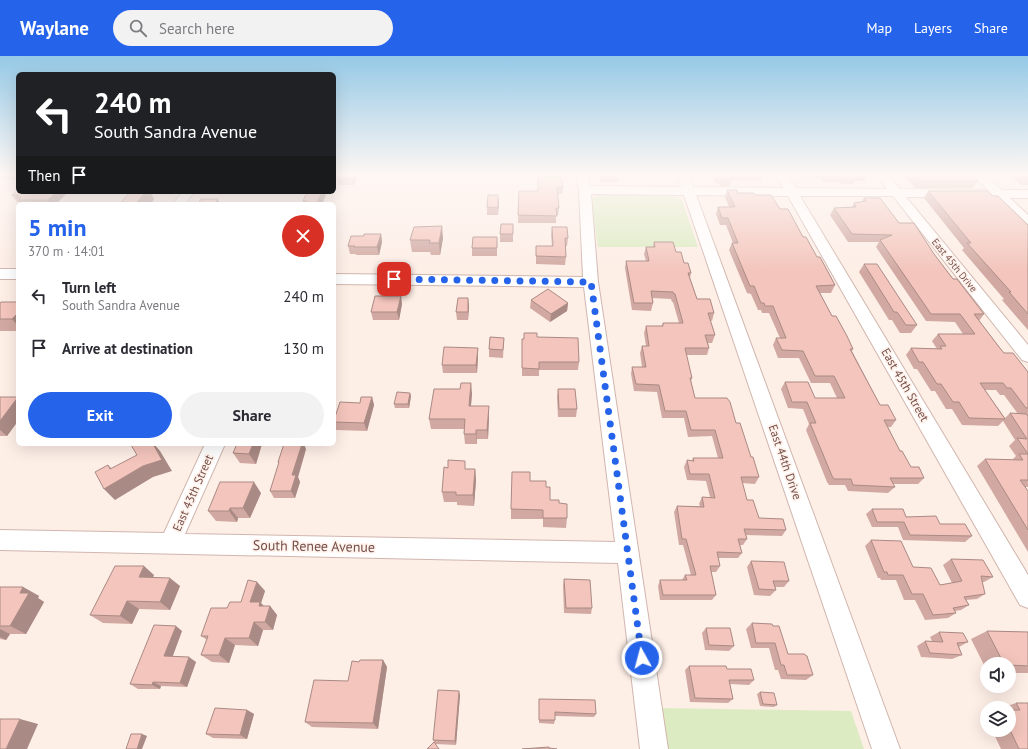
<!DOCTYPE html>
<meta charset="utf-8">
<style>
:root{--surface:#fff;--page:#f2f2f3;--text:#2b2b33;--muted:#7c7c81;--accent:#2563eb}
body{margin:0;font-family:"PT Sans",sans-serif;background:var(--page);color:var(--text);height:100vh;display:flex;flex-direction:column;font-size:15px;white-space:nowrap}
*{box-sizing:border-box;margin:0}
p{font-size:13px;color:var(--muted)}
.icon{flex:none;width:22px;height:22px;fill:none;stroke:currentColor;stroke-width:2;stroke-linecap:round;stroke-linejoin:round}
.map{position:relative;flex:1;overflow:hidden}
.drawer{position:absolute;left:16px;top:146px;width:320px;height:244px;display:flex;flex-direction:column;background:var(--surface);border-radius:6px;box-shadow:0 4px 16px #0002}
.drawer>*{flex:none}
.top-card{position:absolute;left:16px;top:16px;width:320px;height:122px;border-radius:6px;box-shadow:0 4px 16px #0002;background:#202124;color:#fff;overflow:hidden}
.controls{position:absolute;left:980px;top:601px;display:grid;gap:8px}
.controls a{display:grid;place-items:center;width:36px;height:36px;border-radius:50%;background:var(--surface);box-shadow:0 4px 16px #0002;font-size:20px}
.pin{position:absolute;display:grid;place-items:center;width:34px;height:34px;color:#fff;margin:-17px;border-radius:8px;box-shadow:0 2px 6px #0006}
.me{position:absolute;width:44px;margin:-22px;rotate:353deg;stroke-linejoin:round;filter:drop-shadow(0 0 3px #0008)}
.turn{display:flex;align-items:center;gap:14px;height:84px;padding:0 12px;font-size:18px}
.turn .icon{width:52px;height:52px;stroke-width:2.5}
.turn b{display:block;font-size:28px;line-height:34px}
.then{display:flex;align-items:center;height:38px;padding:0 12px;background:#0003;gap:8px;font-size:15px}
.round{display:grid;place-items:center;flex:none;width:42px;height:42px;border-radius:21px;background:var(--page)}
.summary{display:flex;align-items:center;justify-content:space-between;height:68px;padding:0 12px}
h1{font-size:24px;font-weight:800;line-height:30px;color:var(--accent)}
.cta{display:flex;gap:8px;margin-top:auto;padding:8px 12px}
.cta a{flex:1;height:46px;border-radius:24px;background:var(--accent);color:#fff;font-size:16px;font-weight:800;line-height:46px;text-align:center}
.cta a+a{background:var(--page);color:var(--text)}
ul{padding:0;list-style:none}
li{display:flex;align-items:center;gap:12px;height:52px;padding:0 12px}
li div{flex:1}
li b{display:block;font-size:15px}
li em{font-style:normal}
header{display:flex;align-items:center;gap:24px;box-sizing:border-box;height:56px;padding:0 20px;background:var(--accent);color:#fff}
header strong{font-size:19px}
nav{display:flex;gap:22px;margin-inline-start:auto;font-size:14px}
.search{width:280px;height:36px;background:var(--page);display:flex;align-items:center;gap:10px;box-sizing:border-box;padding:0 14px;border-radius:22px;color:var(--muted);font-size:15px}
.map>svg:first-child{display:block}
</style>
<header>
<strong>Waylane</strong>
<div class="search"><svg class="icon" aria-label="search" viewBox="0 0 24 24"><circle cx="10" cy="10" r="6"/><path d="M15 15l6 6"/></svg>Search here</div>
<nav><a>Map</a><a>Layers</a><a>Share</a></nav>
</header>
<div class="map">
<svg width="1028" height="693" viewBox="0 0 1028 693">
<rect width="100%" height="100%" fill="#fdeee6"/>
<!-- green -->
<path fill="#ddebc3" d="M598 139 674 140 682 144 698 191H598L591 144Z
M661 652 851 655 864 693H666Z"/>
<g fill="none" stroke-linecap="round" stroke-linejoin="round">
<!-- minor casing -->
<g stroke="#d1b6ae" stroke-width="2">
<path id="minor" d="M576 119H588L590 130 681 131 677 119H689L693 131 783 132 775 119H787L796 132 887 133 876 119H888L900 133 988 134 973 119H985L1002 134H1028V142H1010L1028 159V170L1023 169 995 141H906L1028 289V306L1022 304 893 140H800L1028 519V552L1020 549 788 140 696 139 900 693H872L684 139 591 138 598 226 668 693H640L618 507 0 494V474L164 477 205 388H225L185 478 615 486 584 231 334 228V218L583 221 579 134Z
M182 136H194L185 148H173Z
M0 213H18V223H0Z"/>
</g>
<!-- minor -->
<use href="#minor" fill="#fff" fill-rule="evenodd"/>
</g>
<!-- wall -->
<path fill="#d1a9a2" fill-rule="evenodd" d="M0 118H18V123H3Z
M337 118H358L354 129H338L336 122Z
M537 118H561L563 131 562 138H557L559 152 558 159H556V167H518L519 135H538Z
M599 118H618V126H600Z
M712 118H763L761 124H732L730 130H720L718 127H716Z
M801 118H868L865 125H855L853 128H842L840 126H823L821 123 802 121Z
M902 118H971L978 125 973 132H915Z
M1010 118H1028V129H1021Z
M727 134 738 137 780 153 803 181 835 229 831 237H820L832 260 853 293 852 295 880 349 896 364 891 371H888L900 395 911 411 924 422 918 428H893L895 431 888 437 848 435 845 429H829L827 426 806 374 809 368 803 353 788 352 781 333 785 326 815 342H837L830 327H811L799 302H778L773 289 776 282H780L769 257H762L761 254H758L751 238 747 237 729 194 732 187H733L726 169H720L716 158 718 151H729L725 141Z
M928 135 993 140 1028 169V274L1002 244 1004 243 962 194 964 192 924 142Z
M18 136H68L56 148H22L20 146H17L12 139Z
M307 136H327L322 148H304L303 145Z
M498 139V159H487V151Z
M864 142 899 167 934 198 953 223 984 258 979 265 1004 297 1028 316V359H1027L1028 360V431H1025L1028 435V496L977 410 985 403 1012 404 1016 400 1009 390 1015 384 1003 365 998 370 962 369 952 353H946L935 335H931L917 313H914L906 299 911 292 937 293 932 285 938 278H963L955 266 926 265 876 191 879 186H848L830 159 834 152 852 151 854 147 862 146ZM985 334H996L1000 339H1004L1018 358 1010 357 1005 362Z
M513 168V186H500V178Z
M552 171 568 182 567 190H566V201L565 209 536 208V190H552L551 179Z
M381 178 382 186 379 199H356V198H350L348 190 364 180Z
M497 181V200H472V192Z
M443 182 440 199H431L430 196H412L410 184Z
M654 186 676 196 691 217 690 222 697 243 714 257 712 265 710 264 715 279 712 287H708L709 292 707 299H686L692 322 691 325 695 342 736 367 759 421 755 428 742 427 747 444 759 462 786 474 782 480 746 479 747 483 743 489H740L742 497 738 502H718L720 510 716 516H711L716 539 712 544H660L658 530 660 524H682L685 519H691L683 489H679L674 456 677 450H700L699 448 702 441H710L706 425 687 424 684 411 687 404 692 405 693 402H718L712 380 688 381 684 362H662L657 336 634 335 631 318 632 311H642L640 297 642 290H646L644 277 646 270H662L663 267H679L673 246H672L671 243 652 242 653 247 651 255 632 254 625 212 626 205H646L644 198 646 191H653Z
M864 208 917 269 911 277H900L892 264H889L859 216Z
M531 244 568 247 567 255 550 266 530 252Z
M18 246V275H0V247Z
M402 248 399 264H373L371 256Z
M469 250 468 264H457L456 256Z
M537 281 579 306 578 314H539V320H522V283Z
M504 282 503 302 489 301V293Z
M478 292V300L477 317H443L442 309Z
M558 333 577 353 576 361H558L557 341Z
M472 337 471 350 489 360 488 383H477V388H465L464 378V373H431L429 363Z
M411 340 409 352H395L394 348Z
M0 341H18V365L7 380H0Z
M372 341 374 349 367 375 336 374 334 368V364L360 347Z
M237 388H262L256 408 240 407 233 397Z
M306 393 298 421 300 426 295 442H274L270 435 279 407 278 406Z
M466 413H475L476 424 474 450 457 449V446H444L442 436Z
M530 425 546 431 550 444 559 447 567 462 566 472 543 471V463H511V453Z
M261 437 250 462H238L237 466 216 465 208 455Z
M872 453 940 468 972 480 965 486 903 484 898 471H872L866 458Z
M871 484 913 511 940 529 952 527 943 509 951 503 993 521 984 526H982L985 538 977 543 966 544 969 549 961 554 955 555 956 557 948 562 925 564 915 544H904L896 524H881L880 522H878L865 490Z
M751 505 789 525 784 531H775L776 534 770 540 754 539 747 511Z
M154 519 153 521 180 530 170 554 139 553 132 568 103 567 90 559Z
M564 523 592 552 591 558 564 557 563 530Z
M257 526 265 535 261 547 264 550H270L277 559 273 574H263L258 590 235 589 229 607 212 606 201 599 207 584 201 580 227 552 241 546Z
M0 531H23L39 540 38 542 44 546 26 578H10L6 584 0 583Z
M752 567 773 570 788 598 813 619 806 624 781 623 778 614H775L769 592H751L746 573Z
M706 572 734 590 729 595 705 594 702 577Z
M182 575 172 601 196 606 187 631 161 630 160 633H138L130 628Z
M987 575 1028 576V617H1009V608H987V615L971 583Z
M939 576 968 586 959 591 962 599 952 603 921 601 917 590 925 585H932L930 581Z
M383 604 387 611 378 673 312 671 305 666 348 625 359 606Z
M689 610 727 613 754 624 749 629 730 628 733 643 728 647 690 646 685 614Z
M760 636 777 649 774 651 760 650 757 638Z
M460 639 456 689 435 688 433 684Z
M539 643 596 658 594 661 555 660V664L554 668 539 667Z
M1016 647H1028V693H1001L992 674H1009V652H1001Z
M247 654 254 658 247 683 213 682 206 678Z
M987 659V665L985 660Z"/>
<!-- shaded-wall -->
<path fill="#aa8a84" d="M353 118H358L354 129 352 122Z
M56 136H68L56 148H51L48 144Z
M145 136H150L154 143 151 148H136Z
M322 136H327L322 148H316Z
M498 139 499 147 498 159Z
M218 143 220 148H215Z
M442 170 443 182 440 199 439 187Z
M381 178 382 186 379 199 377 191Z
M401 240 402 248 399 264 397 256Z
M468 242 469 250 468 264Z
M568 247 567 255 550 266 551 258Z
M18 257V270L12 263Z
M478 292V300L477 317 476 309Z
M471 327 472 337 470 360 469 350Z
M410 337 411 340 409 352 408 348Z
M18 341V365L7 380 0 374V365Z
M372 341 374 349 367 375 364 367Z
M489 350V360L488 383 487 374Z
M476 374 477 383V388L476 378Z
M153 388H154L160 395 172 415 153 421 115 444 104 433 110 413 108 409 119 420Z
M253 388H262L256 408 249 398Z
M302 388H304L306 393 298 421 300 426 295 442 291 435 292 419Z
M475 413 476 424 474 450 473 439Z
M254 426 261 437 250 462 243 452Z
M230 452 238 462 237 466 229 455Z
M144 510 154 519 149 530 139 521Z
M170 522 180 530 170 554 160 546Z
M257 526 265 535 261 547 268 555 250 546Z
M23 531 39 540 38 542 44 546 26 578 10 570 20 537Z
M127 545 139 553 132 568 120 560Z
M270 550 277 559 273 574 265 566Z
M254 566 263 574 258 590 249 582Z
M176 570 182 575 171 605 164 600Z
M0 573 10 578 6 584 0 581Z
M225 582 235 589 229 607 219 599Z
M189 601 196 606 187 631 180 627Z
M383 604 387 611 378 673 373 667Z
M153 626 161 630 160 633 152 629Z
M459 635 460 639 456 689 455 685Z
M247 654 254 658 247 683 240 679Z
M20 663 38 668 27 693H6Z
M142 678 147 680 142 693H137Z"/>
<!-- building -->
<path fill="#f3c5bc" stroke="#aa8a84" d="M337 118H353L352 122H336Z
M538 118H561L563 131H557L559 152H556L557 160 518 159 519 135H538Z
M600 118H618V120H601Z
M717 118H730L732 123H722L720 120H718Z
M826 118H854L857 122 845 121 843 119Z
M913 118H971L978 125H919Z
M1022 118H1028V122H1026Z
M18 134V136H56L48 144H19L21 141H16L19 139H12Z
M727 134H737L738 137H753L756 139H771L780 153H788L803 181H806L817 201H820L835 229 816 230 832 260H836L847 280 853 293H850L880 349H888L896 364H884L900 395H902L911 411H919L924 422H890L895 431 853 429 851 423H834L832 420 810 367H816L807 346H792L785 326H808L815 342H845L834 320H815L803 295 782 294 776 282H786L773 250H765L764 247H761L754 230H750L732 187H738L728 162H722L718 151H735Z
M928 135H988L993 140H998L1028 169V258L1009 236H1011L967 187H971Z
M130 136H145L136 148H120Z
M307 136H322L316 148H306L307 145H303Z
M488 139H498V152L487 151Z
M864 142H880L899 167H914L934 198 953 223H957L984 258H974L999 291 1004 297H1013L1028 316V352H1026L1011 332H1007L1003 327H980L1005 363 969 362 959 346H953L941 328H937L923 306H919L911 292 942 293 940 290H946L938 278H975L960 258H931L880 184 892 179 852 178 834 152 856 151 854 147 866 145Z
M201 143H218L215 148H198Z
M501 168H513V178H500Z
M442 170 439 187H429L430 184H410L414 171Z
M552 171H567L568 182H565L566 201 536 200V190H553Z
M364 178H381L377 191H354L355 190H348L351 180H364Z
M473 181H497V192H472Z
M654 186H673L676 196H681L684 207H688L691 217H688L697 243H710L714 257H708L715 279H705L709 292H685L692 322H690L695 342H727L730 346 736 367H740L751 401H753L759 421H741L747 444H753L759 462 783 463 786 474 744 473 747 483H738L742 497 717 496 720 510H710L716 539H663L660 524H687L685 519H696L686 483H682L677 450 704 451 702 441 715 442 709 418H690L687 404 694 405 693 402H723L715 374H691L686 355H665L659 329 636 328 632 311H646L642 290H649L646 270H663V267H683L675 238H674L673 236 651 235 653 247H634L626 205H649L646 191H655Z
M864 208H877L917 269H906L897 256H894Z
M548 233 568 247 551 258 531 244Z
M375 240H401L397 256H371Z
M458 242H468V256H456Z
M1 246H18V257L12 263H0V247Z
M524 277H537V281L578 282 579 306H539V313L522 312V283H524Z
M490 281 504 282 503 294 489 293Z
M444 291 478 292 476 309H442Z
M461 327H471L469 350H489L487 374H476V378H464L465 363H429L434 333H460Z
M558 333H575L577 353H559Z
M397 336 410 337 408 348H394Z
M0 341H18L0 365Z
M361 341H372L364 367 334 366V364L340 346 360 347Z
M1010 357 1026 358 1028 360V398L1017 382 1027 383Z
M136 388H153L162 404 143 410 104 433 95 416 108 409 110 413 137 399 131 389Z
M237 388H253L249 398 233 397Z
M284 388H302L292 419H296L291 435H270L279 406H278Z
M1019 398H1028V424H1020L1028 435V474L985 403 1023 404Z
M448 404 465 405V413H475L473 439H456V436H442L444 411 448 412Z
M512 416H530V425H546V431H550V444H559V447L567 448V462H543V454L511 453Z
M220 426H254L243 452H230L229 455H208Z
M872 453H903L906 461 936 460 940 468H965L972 480 910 479 904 466H877Z
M871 484 901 485 913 511 931 512 940 529 962 525 951 503 983 504 993 521 981 520 985 538 964 541 969 549 953 552 956 557 933 559 923 538H912L903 519H888L887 516H884Z
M751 505 784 506 789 525H773L776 534 759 533Z
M115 510H144L139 521 170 522 160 546 127 545 120 560 90 559Z
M564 523 590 524 592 552H566Z
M248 524 257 526 250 546H260L259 550H270L265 566H254L249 582H225L219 599H201L208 580H201L211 552H227L230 546H241Z
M0 531H23L20 537H29L10 570H0Z
M752 567 772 568 773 570H779L788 598H804L807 600 813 619H787L784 609H781L775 587H756Z
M154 569 176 570 164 600 189 601 180 627 153 626 152 629 130 628Z
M706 572H730L734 590 709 589Z
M987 575 1028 576V610L1009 609V608H1004Z
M939 576 963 577 968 586 957 587 962 599 930 597 925 585 943 586Z
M360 604H383L373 667 305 666 314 624 348 625 352 605 359 606Z
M689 610H726L727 613H751L754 624H729L733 643 695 642Z
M438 634 459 635 455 685 433 684Z
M760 636 774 637 777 649 763 648Z
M539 643 595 644 596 658 555 656V664H539Z
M1016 647H1028V693H1019L1009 672V654H1020Z
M215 652 247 654 240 679 206 678Z
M0 663H20L6 693H0Z
M131 678H142L137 693H126Z
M434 686 439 693H427Z
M549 691V692L557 693H522Z"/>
<!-- sky -->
<linearGradient id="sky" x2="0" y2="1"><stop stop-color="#95c9e6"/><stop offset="0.55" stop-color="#fef7f4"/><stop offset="1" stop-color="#fef7f4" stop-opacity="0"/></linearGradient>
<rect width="1028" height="216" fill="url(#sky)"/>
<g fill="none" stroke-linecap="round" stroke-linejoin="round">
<!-- route -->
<path stroke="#2563eb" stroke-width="7" stroke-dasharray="0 12.6" d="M394 223 591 226 642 602"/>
</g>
<g text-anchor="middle" stroke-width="3.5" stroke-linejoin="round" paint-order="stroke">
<!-- far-street labels -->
<g font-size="10" fill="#774f49" stroke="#fff3ed">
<text transform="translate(955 209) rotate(51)" y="4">East 45th Drive</text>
</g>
<!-- street labels -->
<g font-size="12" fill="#774f49" stroke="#fff3ed">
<text transform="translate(905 329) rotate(60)" y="4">East 45th Street</text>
<text transform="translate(785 406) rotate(71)" y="4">East 44th Drive</text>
<text transform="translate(193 437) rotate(-66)" y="4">East 43th Street</text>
</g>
<!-- near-street labels -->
<g font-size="14" fill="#774f49" stroke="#fff3ed">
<text transform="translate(314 490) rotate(1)" y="5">South Renee Avenue</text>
</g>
</g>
</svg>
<div class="controls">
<a><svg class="icon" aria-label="sound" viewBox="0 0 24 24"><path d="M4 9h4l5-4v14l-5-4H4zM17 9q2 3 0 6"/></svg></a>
<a><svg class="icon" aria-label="layers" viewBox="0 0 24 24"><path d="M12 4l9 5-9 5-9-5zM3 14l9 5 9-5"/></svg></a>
</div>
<div class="pin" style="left:394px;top:223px;background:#d93025"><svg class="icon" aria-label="arrive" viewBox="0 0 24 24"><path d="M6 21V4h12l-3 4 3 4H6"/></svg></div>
<svg class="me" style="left:642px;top:602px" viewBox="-20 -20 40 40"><circle r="17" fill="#2563eb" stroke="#fff" stroke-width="3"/><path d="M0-11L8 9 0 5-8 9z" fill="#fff"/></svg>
<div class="top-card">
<div class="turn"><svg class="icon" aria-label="left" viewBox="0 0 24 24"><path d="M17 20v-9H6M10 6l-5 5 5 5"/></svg><div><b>240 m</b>South Sandra Avenue</div></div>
<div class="then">Then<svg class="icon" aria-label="arrive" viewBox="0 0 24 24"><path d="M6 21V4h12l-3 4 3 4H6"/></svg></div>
</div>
<section class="drawer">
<div class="summary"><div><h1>5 min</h1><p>370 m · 14:01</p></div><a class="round" style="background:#d93025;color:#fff"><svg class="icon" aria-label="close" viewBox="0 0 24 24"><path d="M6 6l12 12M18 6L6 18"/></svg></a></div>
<ul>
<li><svg class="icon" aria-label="left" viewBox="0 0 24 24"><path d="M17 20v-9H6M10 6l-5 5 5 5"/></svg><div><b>Turn left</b><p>South Sandra Avenue</p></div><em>240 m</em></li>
<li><svg class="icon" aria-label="arrive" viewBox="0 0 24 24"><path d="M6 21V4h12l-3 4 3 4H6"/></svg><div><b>Arrive at destination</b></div><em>130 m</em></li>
</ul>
<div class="cta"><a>Exit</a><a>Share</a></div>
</section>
</div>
